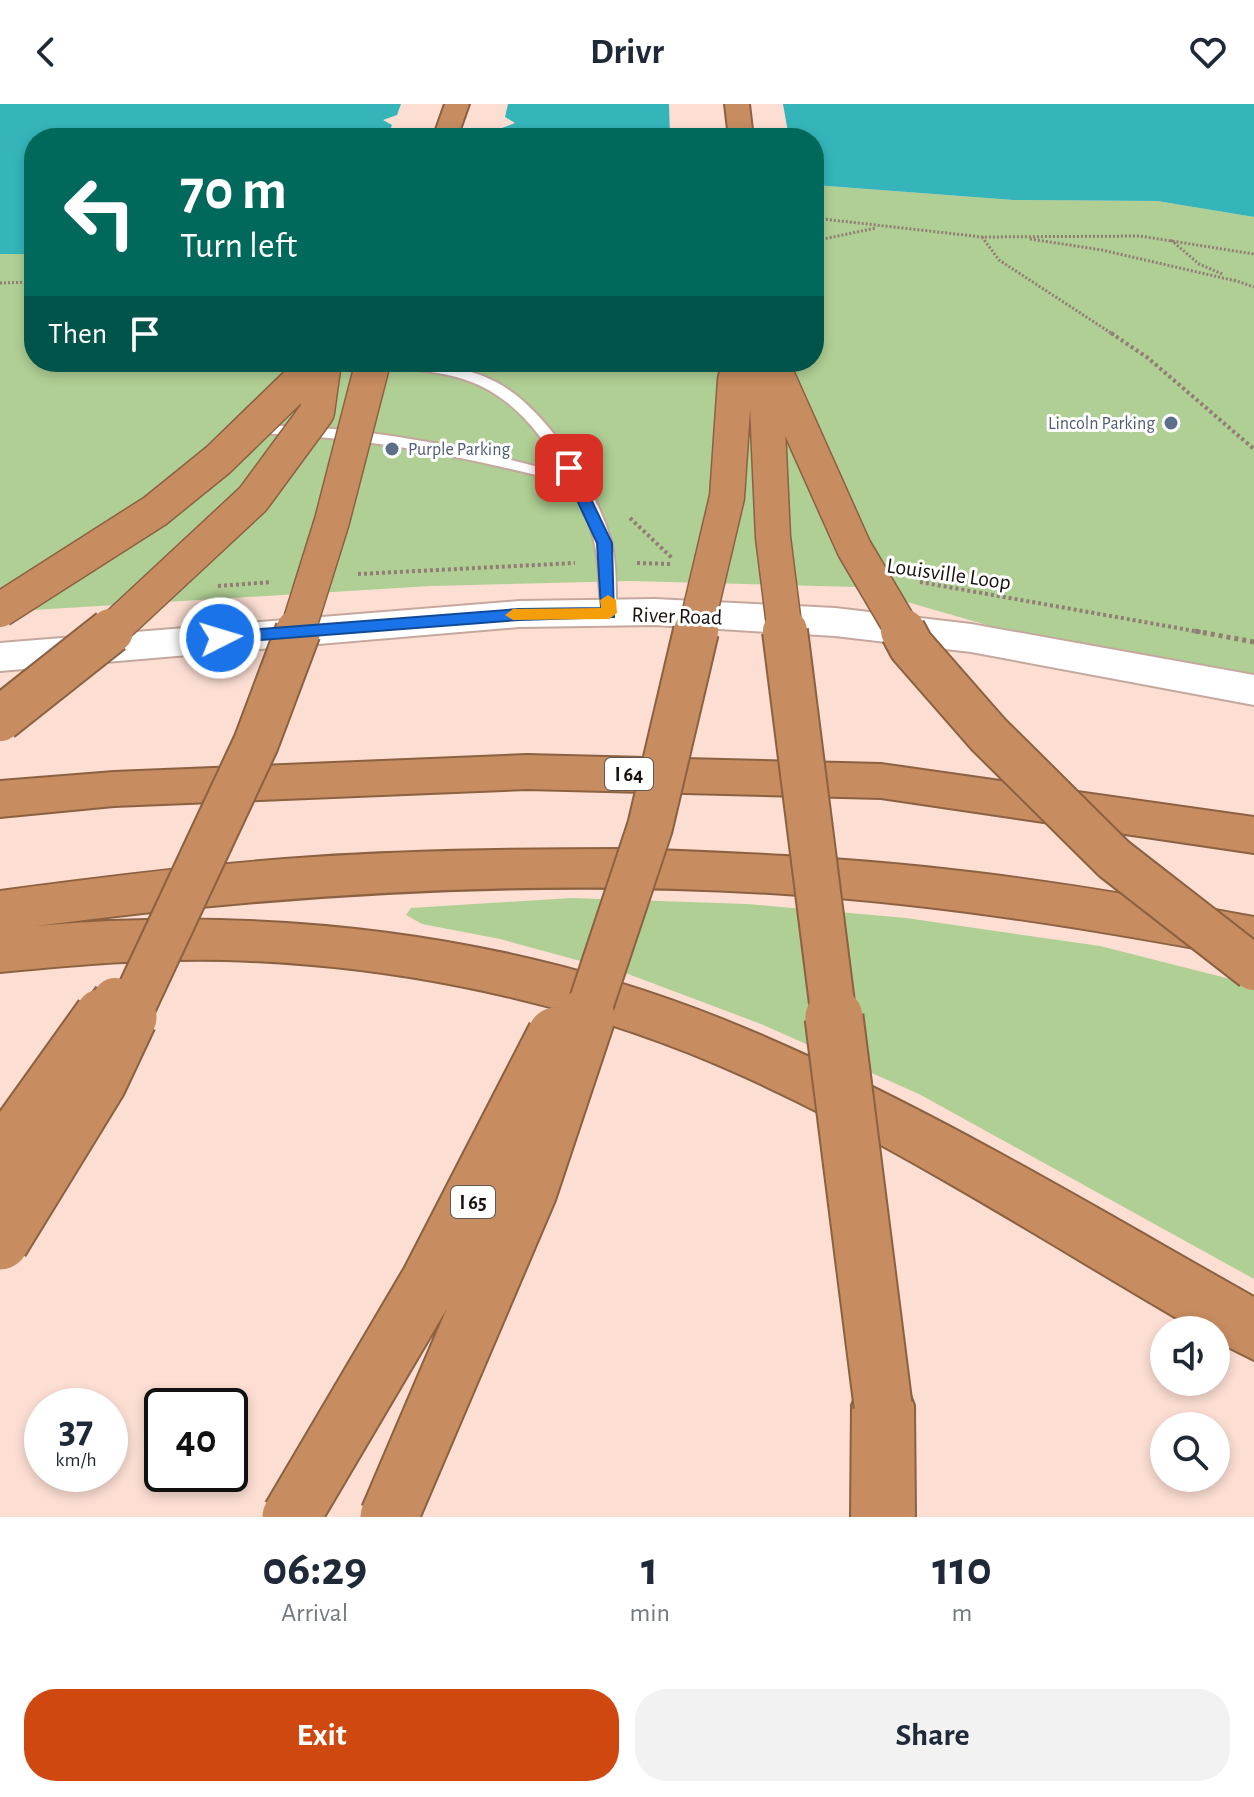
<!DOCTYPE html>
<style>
:root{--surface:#fff;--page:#f2f2f3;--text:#1f2937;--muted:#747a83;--accent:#ce480f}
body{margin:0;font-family:"Alegreya Sans",sans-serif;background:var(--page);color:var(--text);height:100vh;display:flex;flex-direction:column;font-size:30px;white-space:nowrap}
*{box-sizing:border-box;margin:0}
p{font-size:26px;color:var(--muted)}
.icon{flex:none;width:44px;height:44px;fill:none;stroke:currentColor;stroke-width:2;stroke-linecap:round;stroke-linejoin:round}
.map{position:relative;height:1413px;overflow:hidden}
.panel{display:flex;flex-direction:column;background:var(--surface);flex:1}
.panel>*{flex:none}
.hud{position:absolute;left:24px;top:24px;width:800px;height:244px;border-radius:32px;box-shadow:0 4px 12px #0003;background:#00695c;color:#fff;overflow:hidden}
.tools{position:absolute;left:1150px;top:1212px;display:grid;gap:16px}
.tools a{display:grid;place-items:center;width:80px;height:80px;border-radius:50%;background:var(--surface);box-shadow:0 4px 12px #0003;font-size:40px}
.speed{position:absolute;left:24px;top:1284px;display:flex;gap:16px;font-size:40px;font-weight:700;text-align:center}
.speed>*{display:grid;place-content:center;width:104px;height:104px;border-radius:50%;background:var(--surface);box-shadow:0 4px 12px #0003;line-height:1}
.speed small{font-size:20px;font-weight:400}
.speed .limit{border:4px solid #111;border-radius:12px;background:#fff;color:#111}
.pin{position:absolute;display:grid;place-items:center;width:68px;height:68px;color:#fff;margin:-34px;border-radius:16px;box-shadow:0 4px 12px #0006}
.me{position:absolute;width:88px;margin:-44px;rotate:85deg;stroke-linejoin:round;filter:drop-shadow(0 0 6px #0008)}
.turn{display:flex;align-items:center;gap:28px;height:168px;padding:0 24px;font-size:36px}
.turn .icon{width:104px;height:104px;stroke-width:2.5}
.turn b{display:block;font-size:56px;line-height:68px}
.then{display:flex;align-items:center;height:76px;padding:0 24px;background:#0003;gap:16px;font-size:30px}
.eta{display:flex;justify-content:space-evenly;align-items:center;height:136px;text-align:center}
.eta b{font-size:48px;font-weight:700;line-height:56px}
.button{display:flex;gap:16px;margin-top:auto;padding:16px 24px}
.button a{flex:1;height:92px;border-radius:32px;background:var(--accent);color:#fff;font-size:32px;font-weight:700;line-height:92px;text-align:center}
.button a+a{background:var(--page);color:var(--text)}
header{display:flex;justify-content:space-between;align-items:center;height:104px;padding:0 24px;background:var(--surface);font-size:36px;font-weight:700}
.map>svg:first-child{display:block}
</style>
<header><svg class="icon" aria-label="back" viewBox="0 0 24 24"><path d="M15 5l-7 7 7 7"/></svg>Drivr<svg class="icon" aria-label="heart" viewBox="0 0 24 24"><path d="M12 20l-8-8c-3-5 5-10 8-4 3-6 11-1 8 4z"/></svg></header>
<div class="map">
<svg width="1254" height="1413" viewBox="0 0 1254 1413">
<rect width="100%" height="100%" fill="#fcded3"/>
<!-- green -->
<path fill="#b0cf94" d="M814 81 1013 96 1157 97 1254 113V586L1122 560 855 483 630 477 431 482 0 508V150H34V258H814Z
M571 794 747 800 906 814 1100 842 1254 881V1175L919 990 761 920 628 870 500 835 422 820 406 811 411 804Z"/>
<!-- water -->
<path fill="#35b5ba" d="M0 0H1254V113L1157 97 1013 96 814 81V34H34V150H0Z"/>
<!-- pier -->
<path fill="#fcded3" d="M401 0H508L505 13 515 19 502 24 498 34H387L392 21 383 16 397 11Z
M669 0H783L789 34H670Z"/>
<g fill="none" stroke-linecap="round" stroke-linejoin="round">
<!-- service casing -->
<g stroke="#c4a89e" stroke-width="4">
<path id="service" d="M394 258C427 258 466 262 496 278 547 305 598 386 612 441 617 463 615 487 617 509L615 513H603L601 509C598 452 599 432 571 380 465 352 360 332 250 329L243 325C253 318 272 322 285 322 380 325 474 345 565 370 536 322 505 283 448 271 432 267 407 267 394 258Z"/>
</g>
<!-- tertiary casing -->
<g stroke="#c4a89e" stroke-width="4">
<path id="tertiary" d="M655 495 835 504 971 520 1254 571V601L971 548 835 532 655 521 519 523 0 567V539L519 497Z"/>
</g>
<!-- motorway casing -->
<g stroke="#8b6142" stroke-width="4">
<path id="motorway" d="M445 0H469L457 34H433Z
M725 0H749L753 34H729Z
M527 651 881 660 1254 713V749L881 694 527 685 114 702 0 713V677L114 668Z
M628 745C733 749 838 753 943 765 1047 776 1151 794 1254 813V855C1099 826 943 800 785 790 535 774 285 789 36 822 269 802 504 828 722 915 908 990 1080 1095 1254 1193V1256L1216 1237V1226H1197C1031 1130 868 1021 689 949 543 891 381 860 225 856 150 854 75 861 0 868V787C104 773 208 760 313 753 418 746 523 745 628 745Z
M883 1270 905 1279 914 1301 915 1413H851L852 1301 861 1279Z"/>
</g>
<!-- path-far2 -->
<path stroke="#927d76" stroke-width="3" stroke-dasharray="2 2" stroke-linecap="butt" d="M814 114 982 133 1140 132 1254 150
M982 133 999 156 1114 231
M1030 135 1102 146 1236 177
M1171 136 1199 160 1222 170
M814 137 876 124
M1234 176 1254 183
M0 179 34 178"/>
<!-- path-far1 -->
<path stroke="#927d76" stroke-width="4" stroke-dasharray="3 3" stroke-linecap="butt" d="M1111 229 1148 254 1254 345
M630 414 672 454
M637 459 671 460
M358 470 575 459
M920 478 1206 529
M218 482 272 478"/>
<!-- path -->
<path stroke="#927d76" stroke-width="5" stroke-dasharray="4 4" stroke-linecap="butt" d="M1195 527 1254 538"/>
<!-- service -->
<use href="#service" fill="#fff" fill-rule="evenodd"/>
<!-- tertiary -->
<use href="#tertiary" fill="#fff" fill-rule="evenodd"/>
<!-- motorway -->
<use href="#motorway" fill="#c78c5f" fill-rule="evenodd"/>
<!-- motorway-bridge-far2 casing -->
<g stroke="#8b6142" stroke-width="37" stroke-linecap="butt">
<path id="motorway-bridge-far2" d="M765 258 773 433 785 529
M774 265 854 444 904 529
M0 506 155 407 218 356 319 258
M109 529 253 395 317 308 324 258
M297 529 332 417 373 258
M695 529 727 393 735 276 751 258"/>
</g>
<!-- motorway-bridge-far1 casing -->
<g stroke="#8b6142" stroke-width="48" stroke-linecap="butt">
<path id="motorway-bridge-far1" d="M785 527 834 915
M903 527 911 542 988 630 1114 755 1254 864
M0 615 111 527
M101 915 115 896
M127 915 256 639 298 527
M586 915 650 723 696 527"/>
</g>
<!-- motorway-bridge casing -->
<g stroke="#8b6142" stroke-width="61" stroke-linecap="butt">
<path id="motorway-bridge" d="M834 913 883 1301
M0 1057 103 913
M0 1137 98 977 128 913
M291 1413 430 1177 556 932
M389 1413 528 1087 586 913"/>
</g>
<!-- motorway-bridge-far2 -->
<use href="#motorway-bridge-far2" stroke="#c78c5f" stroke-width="34"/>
<!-- motorway-bridge-far1 -->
<use href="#motorway-bridge-far1" stroke="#c78c5f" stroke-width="44"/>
<!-- motorway-bridge -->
<use href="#motorway-bridge" stroke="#c78c5f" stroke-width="57"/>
</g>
<!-- route -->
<path fill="#1a73e8" stroke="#114b97" stroke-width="2" d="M564 361 576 364 612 439 614 513 519 516 220 539 212 534 220 528 519 505 601 504 597 439 562 364Z"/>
<!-- slow -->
<path fill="#f59e0b" d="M608 491 616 496 617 509 609 515 513 516 505 511 513 505 601 504 600 496Z"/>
<!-- markers -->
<g fill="#5c6f8a" stroke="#fff" stroke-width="3">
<circle cx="1171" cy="319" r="8"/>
<circle cx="392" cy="345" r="8"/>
</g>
<g text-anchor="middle" stroke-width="6" stroke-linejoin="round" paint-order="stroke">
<!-- far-service labels -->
<g font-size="18" fill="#4e5e75" stroke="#fff" text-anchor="end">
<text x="1155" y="325">Lincoln Parking</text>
<text x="408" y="351" text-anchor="start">Purple Parking</text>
</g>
<!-- shield labels -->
<g fill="#fff" stroke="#5f5856" stroke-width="2">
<rect x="605" y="654" width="48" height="32" rx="6"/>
<rect x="451" y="1082" width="44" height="32" rx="6"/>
</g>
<g font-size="20" font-weight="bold" fill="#1b110d">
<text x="629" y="677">I 64</text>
<text x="473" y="1105">I 65</text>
</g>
<!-- street labels -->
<g font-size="22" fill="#1b110d" stroke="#fff">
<text transform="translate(949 469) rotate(8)" y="8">Louisville Loop</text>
<text transform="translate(677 511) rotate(2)" y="8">River Road</text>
</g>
</g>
</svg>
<div class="tools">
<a><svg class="icon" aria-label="sound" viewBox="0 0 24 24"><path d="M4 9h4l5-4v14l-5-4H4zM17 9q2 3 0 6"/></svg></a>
<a><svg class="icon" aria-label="search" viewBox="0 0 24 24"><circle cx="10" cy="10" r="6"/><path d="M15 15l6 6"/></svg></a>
</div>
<div class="speed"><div>37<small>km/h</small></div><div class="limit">40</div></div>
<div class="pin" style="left:569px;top:364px;background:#d93025"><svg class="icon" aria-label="arrive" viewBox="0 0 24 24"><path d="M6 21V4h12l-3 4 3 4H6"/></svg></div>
<svg class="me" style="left:220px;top:534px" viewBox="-20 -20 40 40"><circle r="17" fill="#1a73e8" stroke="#fff" stroke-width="3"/><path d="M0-11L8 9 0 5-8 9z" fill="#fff"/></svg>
<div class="hud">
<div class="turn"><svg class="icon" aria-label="left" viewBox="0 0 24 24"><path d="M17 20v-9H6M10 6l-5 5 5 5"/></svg><div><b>70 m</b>Turn left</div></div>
<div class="then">Then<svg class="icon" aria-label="arrive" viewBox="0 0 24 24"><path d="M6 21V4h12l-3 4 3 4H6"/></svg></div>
</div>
</div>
<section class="panel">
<div class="eta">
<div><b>06:29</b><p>Arrival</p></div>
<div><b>1</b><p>min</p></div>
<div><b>110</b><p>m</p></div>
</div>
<div class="button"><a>Exit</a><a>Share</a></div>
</section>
